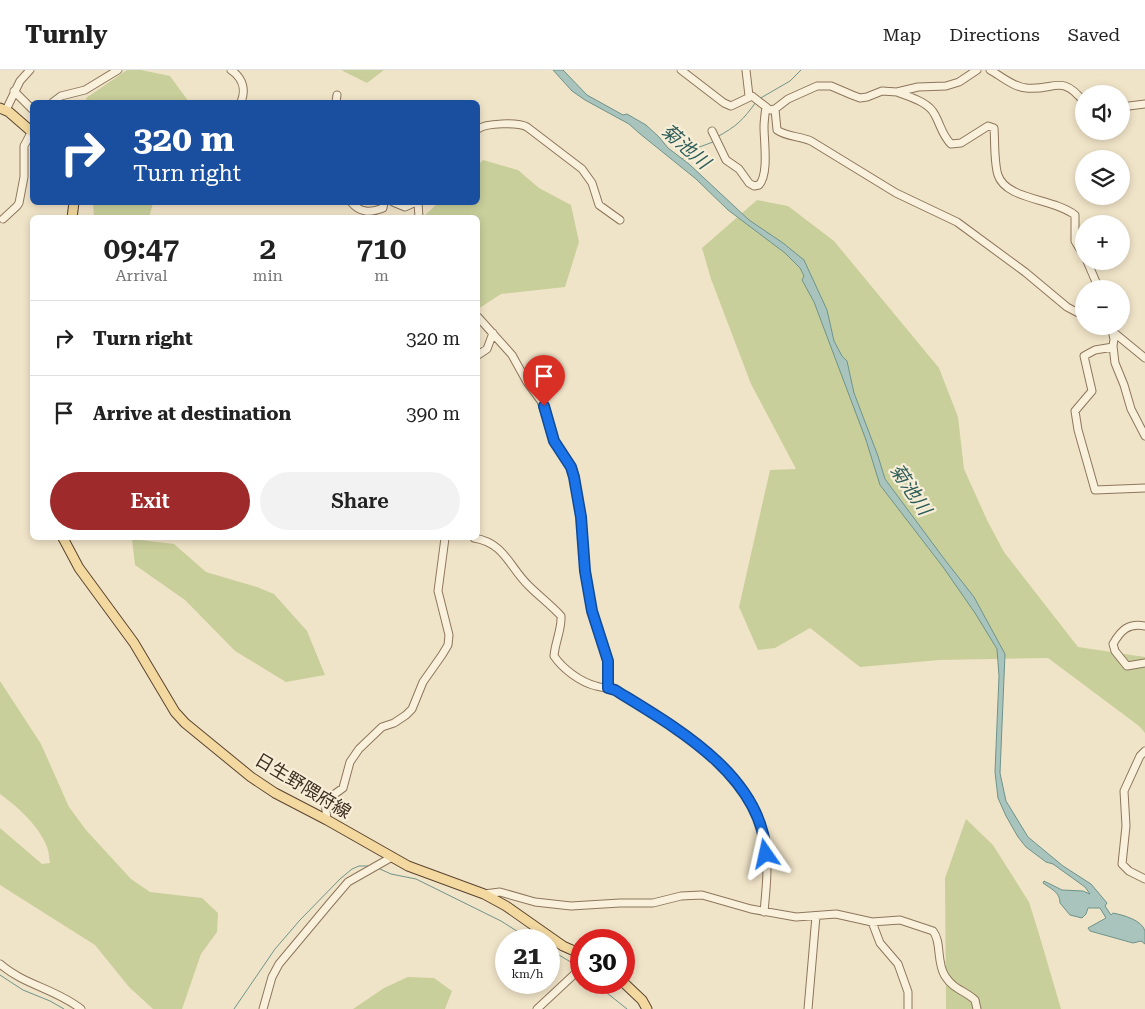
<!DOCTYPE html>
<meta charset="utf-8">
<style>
:root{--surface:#fff;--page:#f2f2f2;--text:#222;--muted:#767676;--line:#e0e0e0;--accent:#9e2a2b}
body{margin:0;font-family:"Roboto Serif","Noto Sans JP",serif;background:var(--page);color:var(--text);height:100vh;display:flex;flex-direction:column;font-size:19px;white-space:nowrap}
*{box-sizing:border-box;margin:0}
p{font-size:16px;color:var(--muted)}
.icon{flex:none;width:28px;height:28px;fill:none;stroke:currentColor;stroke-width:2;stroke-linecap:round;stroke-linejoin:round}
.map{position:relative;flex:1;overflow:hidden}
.side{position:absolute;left:30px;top:145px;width:450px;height:325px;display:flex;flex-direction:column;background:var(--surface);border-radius:8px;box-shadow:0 2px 8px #0003}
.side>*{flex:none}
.top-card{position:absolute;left:30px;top:30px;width:450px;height:105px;border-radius:8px;box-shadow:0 2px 8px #0003;background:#1a4fa0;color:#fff;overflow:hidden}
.fabs{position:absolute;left:1075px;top:15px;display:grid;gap:10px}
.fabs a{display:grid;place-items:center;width:55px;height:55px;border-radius:50%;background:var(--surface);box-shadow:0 2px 8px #0003;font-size:25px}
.speed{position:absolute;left:495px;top:859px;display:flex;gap:10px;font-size:25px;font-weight:700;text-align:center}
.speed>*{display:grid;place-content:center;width:65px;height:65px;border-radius:50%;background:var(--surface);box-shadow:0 2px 8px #0003;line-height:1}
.speed small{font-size:12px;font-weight:400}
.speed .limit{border:8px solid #d22;background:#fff;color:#111}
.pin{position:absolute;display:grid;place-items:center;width:42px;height:42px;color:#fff;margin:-51px -21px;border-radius:50% 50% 50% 0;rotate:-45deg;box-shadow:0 0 5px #0007}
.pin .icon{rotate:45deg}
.me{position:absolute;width:55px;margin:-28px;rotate:349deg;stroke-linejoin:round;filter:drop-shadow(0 0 4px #0008)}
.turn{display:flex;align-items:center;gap:18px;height:105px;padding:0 20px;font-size:22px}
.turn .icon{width:65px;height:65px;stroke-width:2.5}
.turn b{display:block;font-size:35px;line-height:42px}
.eta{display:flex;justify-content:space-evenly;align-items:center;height:85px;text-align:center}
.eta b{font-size:30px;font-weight:600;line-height:35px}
.action{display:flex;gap:10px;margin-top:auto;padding:10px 20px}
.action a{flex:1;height:58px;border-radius:30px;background:var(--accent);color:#fff;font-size:20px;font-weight:600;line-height:58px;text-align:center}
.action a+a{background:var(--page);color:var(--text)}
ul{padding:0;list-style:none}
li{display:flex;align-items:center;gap:15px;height:75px;padding:0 20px;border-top:1px solid var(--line)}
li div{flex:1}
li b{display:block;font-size:19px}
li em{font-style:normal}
header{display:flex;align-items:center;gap:30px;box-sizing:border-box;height:70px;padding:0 25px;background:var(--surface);border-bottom:1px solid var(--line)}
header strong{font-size:24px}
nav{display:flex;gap:28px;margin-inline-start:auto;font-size:18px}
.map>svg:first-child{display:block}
</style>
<header>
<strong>Turnly</strong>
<nav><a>Map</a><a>Directions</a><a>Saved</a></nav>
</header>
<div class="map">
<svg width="1145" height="939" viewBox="0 0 1145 939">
<rect width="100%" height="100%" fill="#f0e4c8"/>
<!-- green -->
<path fill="#c9cf9b" d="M127 0H141L170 6 189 32H86V28Z
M341 0H384L367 13Z
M483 90 518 100 539 118 571 135 579 172 565 217 501 224 478 239V148H422L438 133 478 132V95Z
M757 130 788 136 834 171 939 298 958 347 964 399 987 450 1004 482 1078 577 1145 587V663L1139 656 1048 588 940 590 860 597 810 558 775 578 758 580 739 537 770 400 796 399 751 314 711 209 702 178Z
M93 133V132L153 133 149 148 94 147Z
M132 469 174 474 206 502 257 517 274 524 307 561 325 605 286 612 235 581 185 530 135 495Z
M0 611 41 674 69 737 86 760 131 809 150 822 202 828 218 843 217 862 201 884 182 939H153L129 917 95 875 0 815V758L42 794 50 793C49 788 49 782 47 777 39 756 18 737 0 724Z
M966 749 993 775 1029 832 1039 864 1061 939H946L945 808Z
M408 907 434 908 452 921 445 939H353L384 918Z"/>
<!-- water -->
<path fill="#a9c4bc" stroke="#6f938a" d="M553 0H563L587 25 623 45 627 44 646 55 659 67 668 78 689 94 749 150 783 173 804 190 827 240 834 271 842 286 847 291 854 323 878 386 885 409 945 490 974 527 1005 584 1000 703 1006 731 1028 767 1063 796 1091 814 1107 833 1105 836 1111 845 1113 843C1123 845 1142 850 1145 861 1145 865 1145 870 1145 874L1141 871 1133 873 1090 861 1088 858 1106 848 1100 838H1088L1086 844 1082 848 1070 845 1060 833C1060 822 1051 819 1043 813L1044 811 1062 820 1083 821 1090 824 1085 817 1053 794 1046 792 1026 777 1018 767 1006 746 998 728 995 702 999 606 997 579 975 543 943 497 880 415 866 370 814 232 802 210 804 206 800 198 785 183 728 140 696 109 639 63 629 54 585 30 572 21Z"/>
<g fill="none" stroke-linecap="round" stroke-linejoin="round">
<!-- stream -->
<path stroke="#6f938a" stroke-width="1" d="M759 29 790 11 801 0
M717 67C737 56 743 50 756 32
M682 89 694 79 713 72
M380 799 391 804 416 809 501 851 531 870
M549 879 579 897
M0 905 23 920 50 931 64 939
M597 912 607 923 627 939
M234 939 275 879 300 850 340 809 352 799 359 796H371"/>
<!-- minor casing -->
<g stroke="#8d765c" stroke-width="9">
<path id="minor" d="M231 0C243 8 246 20 241 32
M681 0 724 33 731 36 752 26 770 40 775 39 788 29 817 16H831L852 25 860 28 867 27 882 21 897 22 918 17 946 16 959 12 977 0
M746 0 749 26
M990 0C1001 6 1013 17 1026 18 1055 21 1061 3 1084 32
M14 21 32 39
M897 22C910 27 929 32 935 45 941 56 942 65 951 74L961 73 988 56 994 58C995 72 994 93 998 105 1006 130 1053 128 1075 145V171L1084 186
M53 32 61 26 85 20 118 0
M336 32 337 25
M1121 37 1145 34
M775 39 777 60C787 67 800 66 811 71L896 123 957 152 1025 202 1067 237 1084 246
M6 40 20 11 30 0
M478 59C486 53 518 52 527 57L582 99 592 113 599 135 620 150
M712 61 726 90 739 99 749 113 754 116 759 115C769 104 764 72 764 57 764 51 765 44 766 37
M351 132C360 143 370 143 383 138L384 132
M393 132 405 137 416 132
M418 132 419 148
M3 149 17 136 19 133 24 107V76L32 61
M1087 191 1099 219
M478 247 512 285 527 312 541 331 554 371 571 397 575 407 581 447 585 501 592 541 608 591V618
M1111 256 1114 269 1113 276 1115 293 1124 315 1131 339 1145 366
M1112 261 1145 288
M1113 277 1095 280 1084 286 1092 321 1075 341 1078 360 1095 420 1145 418
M478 285 487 279 493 263
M474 468C505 473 509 497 529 516 539 526 551 535 561 546 562 559 555 572 554 586 563 599 580 612 596 616 603 618 609 618 615 620 626 625 637 634 648 640 698 671 753 711 765 773 769 795 766 820 764 842
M1145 556C1128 553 1121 560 1113 574L1115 581 1127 596 1145 593
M1145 681 1140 686 1124 721 1126 756 1122 794 1129 801 1145 809
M327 750 325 731 343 718 350 692 359 679 382 657 394 653 406 645 412 639 423 612 442 585 448 575 449 565 438 521 445 468
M484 824 500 822 535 832 571 836 620 833H653L681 826 702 825 751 839 796 847 836 844 872 852 900 850 933 861C942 872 936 892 945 906 954 920 964 920 975 930L977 939
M872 852 880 873 898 894 908 922V939
M0 894C24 915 56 919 81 939
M263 939 272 907 279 894 330 833 348 812 392 787
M537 939 581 898
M808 939 816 846"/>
</g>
<!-- major casing -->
<g stroke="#5b4430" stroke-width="11">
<path id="major" d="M0 38 9 42 32 62
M72 148 74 132
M63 468 79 498 134 573 175 642 185 653 251 707 275 723 327 750 408 796 484 824 506 836 563 876 581 884
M623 912 642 930 647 939"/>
</g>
<!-- minor -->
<use href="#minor" stroke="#faf1dc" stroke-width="7"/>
<!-- major -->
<use href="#major" stroke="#f3d9a0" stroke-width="9"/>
</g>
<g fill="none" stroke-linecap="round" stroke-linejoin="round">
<!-- route casing -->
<g stroke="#114b97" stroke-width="12">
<path id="route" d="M544 336 554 371 571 397 574 407 581 447 585 501 592 541 608 591V618L615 620C675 657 762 705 766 784"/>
</g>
<!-- route -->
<use href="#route" stroke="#1a73e8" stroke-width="9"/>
</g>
<g text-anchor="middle" stroke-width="4.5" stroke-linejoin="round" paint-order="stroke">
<!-- street labels -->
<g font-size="18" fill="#3d2e20" stroke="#f7eed8">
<text transform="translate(303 716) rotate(31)" y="6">日生野隈府線</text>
</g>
<!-- water labels -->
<g font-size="19" font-style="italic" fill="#2f5d5a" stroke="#f7eed8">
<text transform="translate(686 76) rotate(41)" y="7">菊池川</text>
<text transform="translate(911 419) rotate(56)" y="7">菊池川</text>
</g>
</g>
</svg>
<div class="fabs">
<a><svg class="icon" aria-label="sound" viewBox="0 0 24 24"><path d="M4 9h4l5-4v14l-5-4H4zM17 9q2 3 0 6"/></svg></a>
<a><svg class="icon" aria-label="layers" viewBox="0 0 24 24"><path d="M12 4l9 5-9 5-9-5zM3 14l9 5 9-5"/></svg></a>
<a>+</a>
<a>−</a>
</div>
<div class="speed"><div>21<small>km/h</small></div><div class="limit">30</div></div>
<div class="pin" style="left:544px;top:336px;background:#d93025"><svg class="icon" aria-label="arrive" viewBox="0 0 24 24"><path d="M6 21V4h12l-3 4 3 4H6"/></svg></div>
<svg class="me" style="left:766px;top:784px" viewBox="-20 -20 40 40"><path d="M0-17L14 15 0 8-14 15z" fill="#1a73e8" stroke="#fff" stroke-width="4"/></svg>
<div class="top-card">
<div class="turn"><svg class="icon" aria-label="right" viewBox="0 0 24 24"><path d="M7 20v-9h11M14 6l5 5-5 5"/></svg><div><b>320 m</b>Turn right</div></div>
</div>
<section class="side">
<div class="eta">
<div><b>09:47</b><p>Arrival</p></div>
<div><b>2</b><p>min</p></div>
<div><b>710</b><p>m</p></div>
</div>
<ul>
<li><svg class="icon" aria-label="right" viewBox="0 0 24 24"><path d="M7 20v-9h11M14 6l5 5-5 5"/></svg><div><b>Turn right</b></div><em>320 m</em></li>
<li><svg class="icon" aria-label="arrive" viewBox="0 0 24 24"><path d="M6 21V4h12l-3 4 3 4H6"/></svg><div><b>Arrive at destination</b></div><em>390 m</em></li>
</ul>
<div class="action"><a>Exit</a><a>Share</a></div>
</section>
</div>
